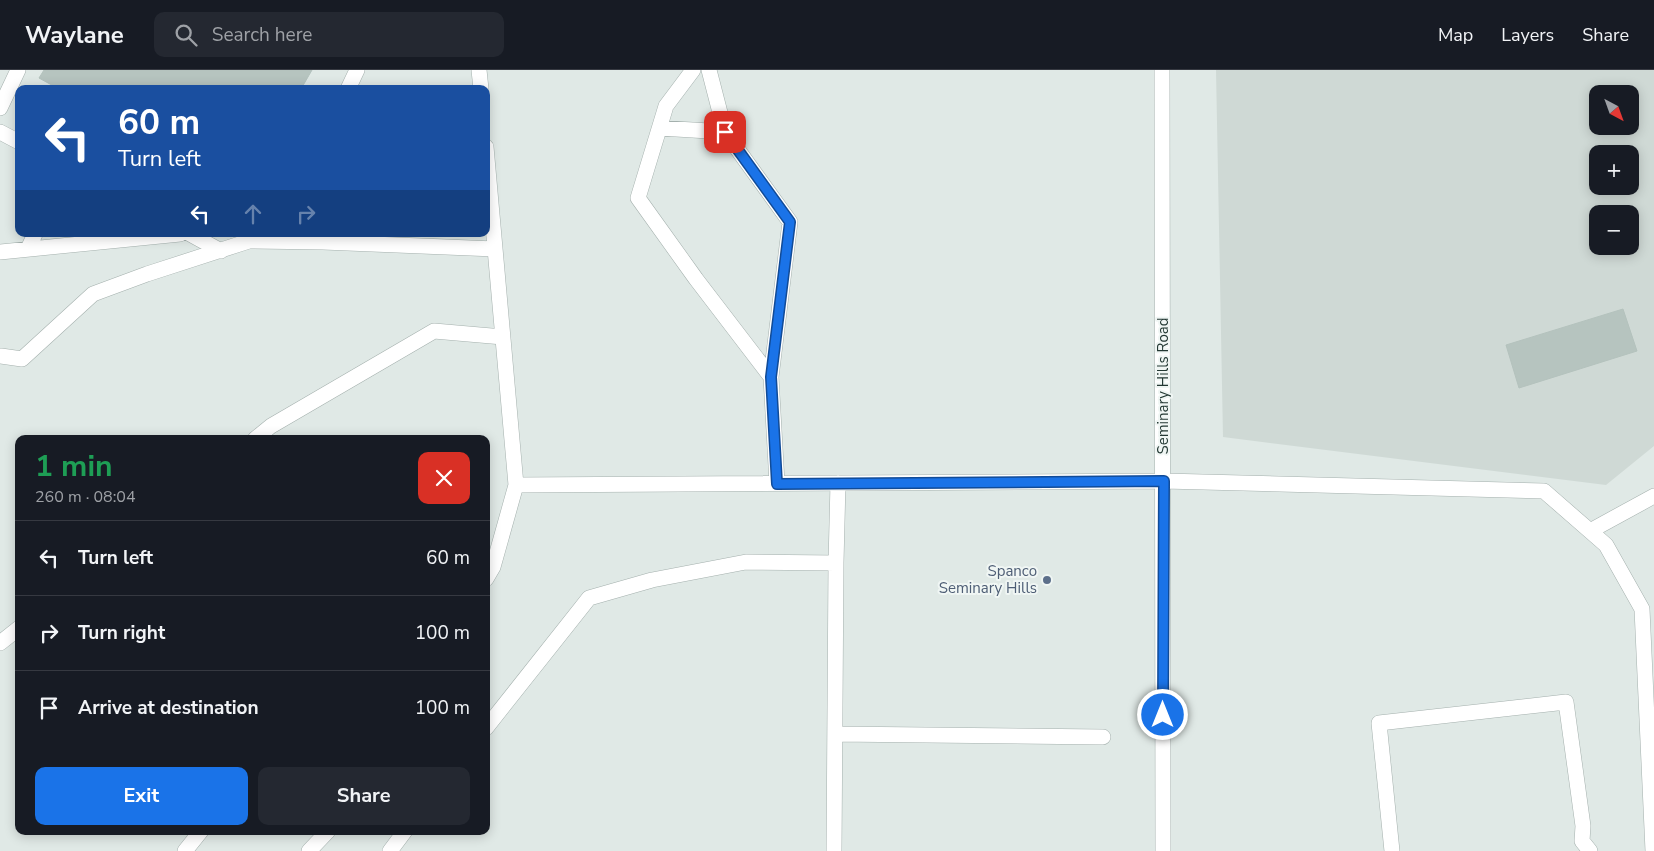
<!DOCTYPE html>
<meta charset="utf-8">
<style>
:root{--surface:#171b24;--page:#242831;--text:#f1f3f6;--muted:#9ea1a6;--line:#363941;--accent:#1a73e8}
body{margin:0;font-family:"Nunito Sans",sans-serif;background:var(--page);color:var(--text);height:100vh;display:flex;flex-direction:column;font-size:19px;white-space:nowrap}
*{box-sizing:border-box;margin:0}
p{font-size:16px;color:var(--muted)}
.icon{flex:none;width:28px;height:28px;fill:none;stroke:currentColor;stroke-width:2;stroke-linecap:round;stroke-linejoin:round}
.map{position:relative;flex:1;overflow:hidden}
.panel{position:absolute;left:15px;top:365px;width:475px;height:400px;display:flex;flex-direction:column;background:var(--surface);border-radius:10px;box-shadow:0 2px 12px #0003}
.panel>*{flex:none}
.banner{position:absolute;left:15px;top:15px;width:475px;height:152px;border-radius:10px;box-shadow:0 2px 12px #0003;background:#1a4fa0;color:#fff;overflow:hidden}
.needle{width:32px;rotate:139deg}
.buttons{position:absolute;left:1589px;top:15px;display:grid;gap:10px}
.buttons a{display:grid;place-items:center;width:50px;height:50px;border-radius:10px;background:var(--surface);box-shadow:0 2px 12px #0003;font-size:25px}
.pin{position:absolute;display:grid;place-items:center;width:42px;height:42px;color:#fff;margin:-21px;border-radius:10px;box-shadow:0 2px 8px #0006}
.me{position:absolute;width:55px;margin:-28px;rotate:0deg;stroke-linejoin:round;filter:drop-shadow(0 0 4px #0008)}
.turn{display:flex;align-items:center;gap:18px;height:105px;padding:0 20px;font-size:22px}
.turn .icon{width:65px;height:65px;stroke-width:2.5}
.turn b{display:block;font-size:35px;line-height:42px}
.lanes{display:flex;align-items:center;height:48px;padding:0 20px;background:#0003;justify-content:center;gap:25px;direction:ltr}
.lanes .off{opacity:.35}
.round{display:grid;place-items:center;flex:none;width:52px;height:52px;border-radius:10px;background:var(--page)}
.overview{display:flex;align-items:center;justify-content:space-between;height:85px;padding:0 20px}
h1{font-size:30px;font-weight:700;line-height:38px;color:#1e9e55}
.action{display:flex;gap:10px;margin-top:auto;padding:10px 20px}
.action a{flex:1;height:58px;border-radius:10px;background:var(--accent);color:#fff;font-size:20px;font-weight:700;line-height:58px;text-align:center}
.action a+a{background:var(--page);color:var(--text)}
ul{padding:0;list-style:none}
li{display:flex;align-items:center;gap:15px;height:75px;padding:0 20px;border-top:1px solid var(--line)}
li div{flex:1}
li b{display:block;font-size:19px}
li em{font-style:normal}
header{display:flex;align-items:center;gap:30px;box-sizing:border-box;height:70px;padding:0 25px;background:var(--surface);border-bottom:1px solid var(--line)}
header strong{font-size:24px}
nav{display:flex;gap:28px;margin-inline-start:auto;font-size:18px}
.search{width:350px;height:45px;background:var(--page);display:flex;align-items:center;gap:12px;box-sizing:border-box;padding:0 18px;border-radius:10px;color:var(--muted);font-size:19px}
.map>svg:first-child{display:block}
</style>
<header>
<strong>Waylane</strong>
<div class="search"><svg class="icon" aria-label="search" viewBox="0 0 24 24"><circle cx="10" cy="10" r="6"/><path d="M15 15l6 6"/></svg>Search here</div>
<nav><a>Map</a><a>Layers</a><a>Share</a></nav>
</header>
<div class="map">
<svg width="1654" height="781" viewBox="0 0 1654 781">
<rect width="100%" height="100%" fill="#e0e9e6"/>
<!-- built -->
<path fill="#cfd9d5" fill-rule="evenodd" d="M1216 0H1654V376L1606 415 1223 367ZM1598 24H1630V56H1598ZM1598 84H1630V116H1598ZM1598 144H1630V176H1598Z"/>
<!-- building -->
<path fill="#b6c4bf" stroke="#b4c2bd" d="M44 0H312L301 19H59L39 8Z
M1623 239 1637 281 1519 318 1506 275Z"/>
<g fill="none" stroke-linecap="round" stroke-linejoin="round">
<!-- minor casing -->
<g stroke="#a4b0ad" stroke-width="16">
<path id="minor" d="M479 0 481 19
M693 0 666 36 638 128 696 209 771 307
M709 0 725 62 790 152 771 307 777 413
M1162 0 1163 781
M348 19 357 0
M0 38 18 0
M660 58 725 62
M0 62 19 72
M486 77 516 415 1164 411 1544 421 1606 475 1642 539 1653 781
M190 164 221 181
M28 179 35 164
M0 182 180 164
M1 286 22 289 93 224 147 204 249 171 323 172 495 179
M255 369 271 356 434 261 503 267
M1590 461 1654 426
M486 509 493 497 516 415
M0 573 19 558
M486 658 589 528 652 510 746 492 836 493
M835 664 1103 667
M185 781 201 761
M309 781 328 761
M390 781 405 761
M834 781 836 493 838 413
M1392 781 1379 653 1566 632 1583 756 1582 771 1590 781"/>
</g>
<!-- minor -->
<use href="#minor" stroke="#fff" stroke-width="15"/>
</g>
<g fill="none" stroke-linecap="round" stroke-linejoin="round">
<!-- route casing -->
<g stroke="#114b97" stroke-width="12">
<path id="route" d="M725 62 790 152 771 307 777 414 1164 411 1163 645"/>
</g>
<!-- route -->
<use href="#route" stroke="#1a73e8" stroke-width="9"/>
</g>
<!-- markers -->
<circle fill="#5c6f8a" stroke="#f0f6f4" stroke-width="2" cx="1047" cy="510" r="5"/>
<g text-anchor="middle" stroke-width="4" stroke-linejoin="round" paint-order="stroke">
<!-- street labels -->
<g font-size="15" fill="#233833" stroke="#f0f6f4">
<text transform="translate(1163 316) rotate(-90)" y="5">Seminary Hills Road</text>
</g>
<!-- service labels -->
<g font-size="15" fill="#4e5e75" stroke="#f0f6f4" text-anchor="end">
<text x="1037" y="506">Spanco<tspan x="1037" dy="17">Seminary Hills</tspan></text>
</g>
</g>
</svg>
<div class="buttons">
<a><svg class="needle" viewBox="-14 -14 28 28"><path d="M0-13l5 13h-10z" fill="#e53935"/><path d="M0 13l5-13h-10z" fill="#9ea1a6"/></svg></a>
<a>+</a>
<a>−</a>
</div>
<div class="pin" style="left:725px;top:62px;background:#d93025"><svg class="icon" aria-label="arrive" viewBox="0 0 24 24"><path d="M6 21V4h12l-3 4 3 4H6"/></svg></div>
<svg class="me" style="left:1163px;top:645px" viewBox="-20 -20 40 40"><circle r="17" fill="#1a73e8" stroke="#fff" stroke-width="3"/><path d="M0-11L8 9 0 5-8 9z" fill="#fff"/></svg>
<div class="banner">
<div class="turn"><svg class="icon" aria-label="left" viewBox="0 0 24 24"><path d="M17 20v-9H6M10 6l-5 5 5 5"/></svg><div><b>60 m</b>Turn left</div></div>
<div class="lanes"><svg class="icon" aria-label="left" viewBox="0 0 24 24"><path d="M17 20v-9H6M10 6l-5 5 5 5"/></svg><svg class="icon off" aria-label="ahead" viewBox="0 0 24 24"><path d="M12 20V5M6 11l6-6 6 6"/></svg><svg class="icon off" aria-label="right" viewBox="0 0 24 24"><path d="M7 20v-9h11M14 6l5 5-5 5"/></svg></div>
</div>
<section class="panel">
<div class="overview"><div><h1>1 min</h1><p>260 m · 08:04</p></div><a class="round" style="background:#d93025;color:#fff"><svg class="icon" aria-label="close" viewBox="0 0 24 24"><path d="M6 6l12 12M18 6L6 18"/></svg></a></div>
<ul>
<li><svg class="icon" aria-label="left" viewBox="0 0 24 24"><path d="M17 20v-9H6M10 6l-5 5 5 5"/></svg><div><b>Turn left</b></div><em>60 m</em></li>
<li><svg class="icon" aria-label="right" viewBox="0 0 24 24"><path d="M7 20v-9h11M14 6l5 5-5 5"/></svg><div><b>Turn right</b></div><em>100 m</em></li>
<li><svg class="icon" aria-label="arrive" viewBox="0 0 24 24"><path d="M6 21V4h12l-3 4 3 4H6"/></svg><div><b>Arrive at destination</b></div><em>100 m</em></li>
</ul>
<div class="action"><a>Exit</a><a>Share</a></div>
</section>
</div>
